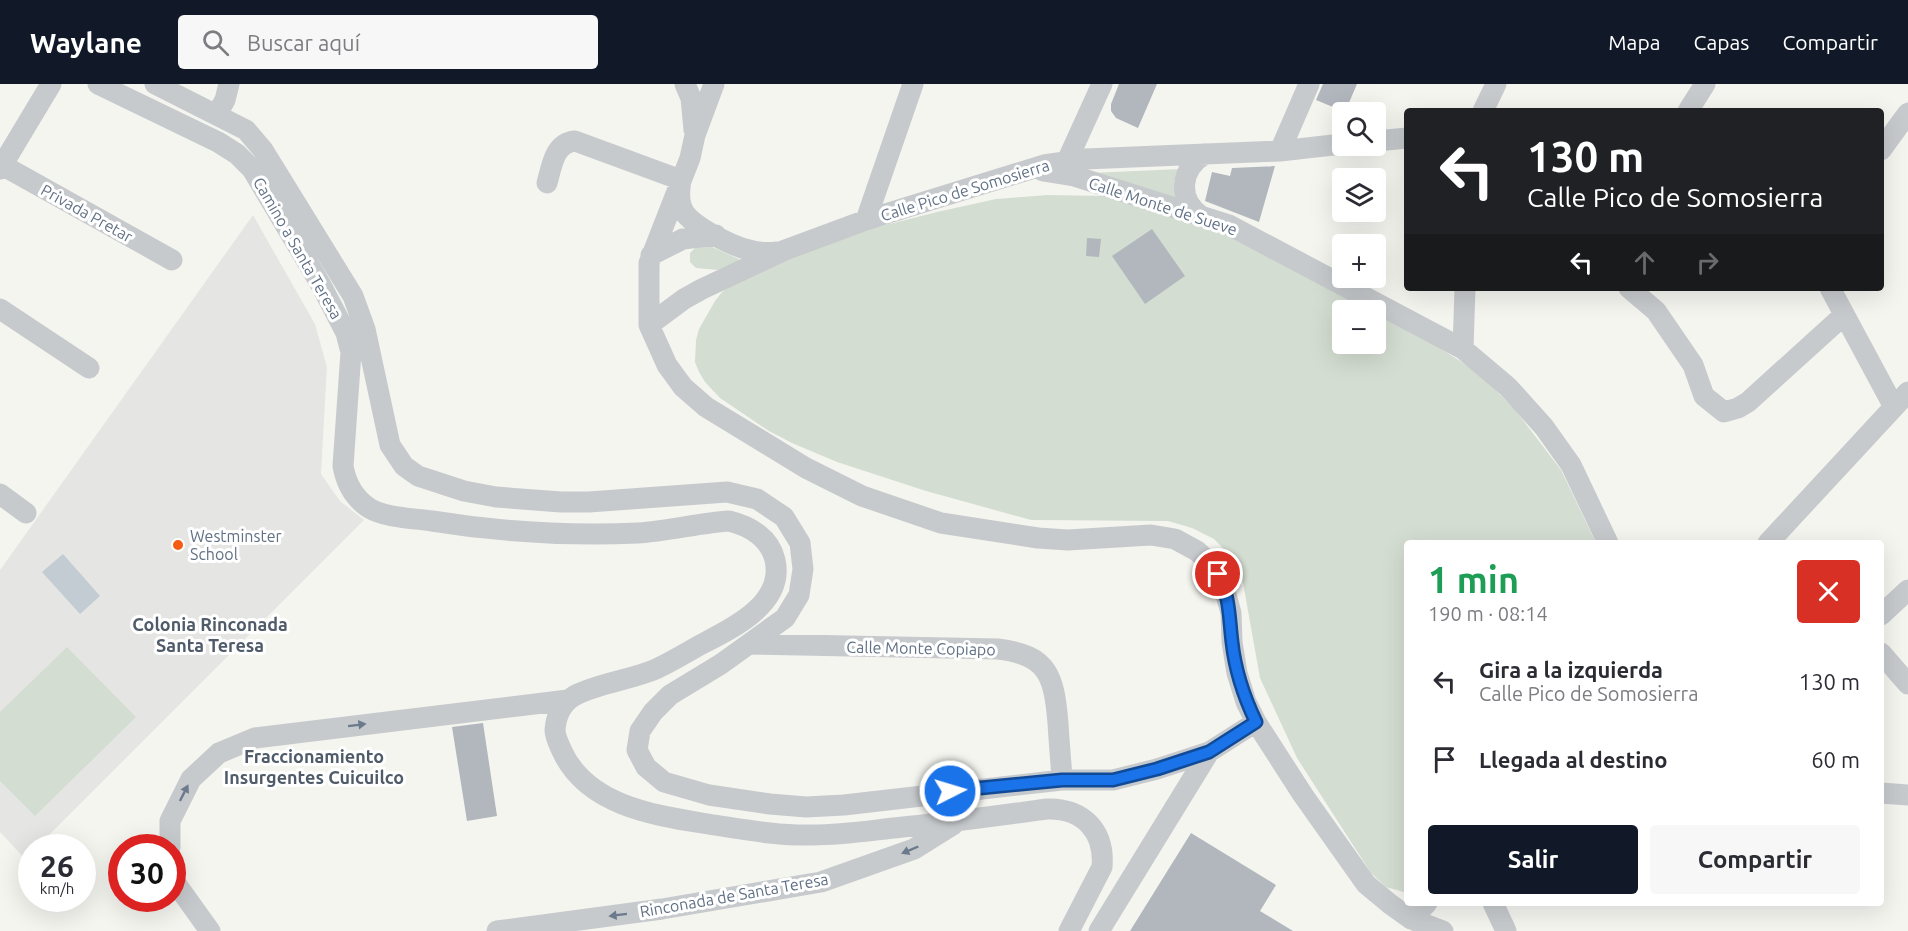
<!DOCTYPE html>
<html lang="es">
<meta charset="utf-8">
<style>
:root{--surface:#fff;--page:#f7f7f7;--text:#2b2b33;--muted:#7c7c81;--accent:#111827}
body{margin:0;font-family:Ubuntu,sans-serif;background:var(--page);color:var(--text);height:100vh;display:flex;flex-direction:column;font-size:22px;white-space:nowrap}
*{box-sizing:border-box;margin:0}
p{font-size:20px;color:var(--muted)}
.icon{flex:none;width:33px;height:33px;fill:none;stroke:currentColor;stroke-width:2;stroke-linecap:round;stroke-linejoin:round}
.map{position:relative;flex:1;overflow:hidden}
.details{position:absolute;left:1404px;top:456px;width:480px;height:366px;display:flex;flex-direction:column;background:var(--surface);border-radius:6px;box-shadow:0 6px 24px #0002}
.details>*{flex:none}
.top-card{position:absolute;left:1404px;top:24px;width:480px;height:183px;border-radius:6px;box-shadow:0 6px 24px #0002;background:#202124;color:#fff;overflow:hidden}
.controls{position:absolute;left:1332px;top:18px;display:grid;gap:12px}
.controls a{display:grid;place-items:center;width:54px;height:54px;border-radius:6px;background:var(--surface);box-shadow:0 6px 24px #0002;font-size:30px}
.speed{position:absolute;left:18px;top:750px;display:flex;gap:12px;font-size:30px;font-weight:700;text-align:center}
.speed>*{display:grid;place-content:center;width:78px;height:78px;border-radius:50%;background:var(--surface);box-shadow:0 6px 24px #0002;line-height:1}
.speed small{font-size:15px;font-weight:400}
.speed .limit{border:9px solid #d22;background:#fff;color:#111}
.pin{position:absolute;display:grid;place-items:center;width:51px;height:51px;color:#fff;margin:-26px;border:3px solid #fff;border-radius:50%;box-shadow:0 2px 6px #0007}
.me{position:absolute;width:66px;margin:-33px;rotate:85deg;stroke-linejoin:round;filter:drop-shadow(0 0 4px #0008)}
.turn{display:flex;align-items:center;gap:21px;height:126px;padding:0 24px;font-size:27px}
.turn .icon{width:78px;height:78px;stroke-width:2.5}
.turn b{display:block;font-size:42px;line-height:51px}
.lanes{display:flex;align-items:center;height:57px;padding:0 24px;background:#0003;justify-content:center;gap:30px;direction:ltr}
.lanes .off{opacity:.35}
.round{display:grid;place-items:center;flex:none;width:63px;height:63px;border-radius:6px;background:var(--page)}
.head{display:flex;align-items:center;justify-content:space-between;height:102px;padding:0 24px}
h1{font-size:36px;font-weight:700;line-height:45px;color:#1e9e55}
.button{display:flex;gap:12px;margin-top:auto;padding:12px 24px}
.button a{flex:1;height:69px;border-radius:6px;background:var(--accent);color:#fff;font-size:24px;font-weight:700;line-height:69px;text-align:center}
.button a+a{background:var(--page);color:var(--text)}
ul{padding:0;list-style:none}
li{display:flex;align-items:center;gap:18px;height:78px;padding:0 24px}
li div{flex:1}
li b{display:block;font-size:22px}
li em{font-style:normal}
header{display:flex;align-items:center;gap:36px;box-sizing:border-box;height:84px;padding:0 30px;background:var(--accent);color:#fff}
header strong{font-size:28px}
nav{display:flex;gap:33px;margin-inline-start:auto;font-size:21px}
.search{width:420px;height:54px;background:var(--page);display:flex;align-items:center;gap:15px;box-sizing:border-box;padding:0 21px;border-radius:6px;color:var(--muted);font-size:22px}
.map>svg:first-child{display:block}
</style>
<header>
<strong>Waylane</strong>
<div class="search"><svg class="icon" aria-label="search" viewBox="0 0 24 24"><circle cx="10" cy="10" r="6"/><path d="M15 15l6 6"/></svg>Buscar aquí</div>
<nav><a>Mapa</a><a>Capas</a><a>Compartir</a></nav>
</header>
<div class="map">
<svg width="1908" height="847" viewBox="0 0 1908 847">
<rect width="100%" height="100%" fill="#f5f5f0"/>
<!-- built -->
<path fill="#e5e6e4" d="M253 131 315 240 327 283 321 390 340 417 364 436 37 763 32 764 31 769 25 775 0 748V486Z"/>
<!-- green -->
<path fill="#d4ddd1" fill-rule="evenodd" d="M1181 85 1174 98 1178 115 1089 89Z
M1047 111 1108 112 1228 146 1402 240 1479 289 1516 327 1561 386 1596 459H1407V809L1386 803 1371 789 1297 674 1260 594 1240 482 1214 455 1192 444 1168 437 1031 436 926 407 837 378 792 359 769 347 720 314 705 298 699 288 695 278 696 256 699 245 715 217 722 208 736 198 785 172 866 146 937 128 996 115ZM1342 226H1376V260H1342Z
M710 162 745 178 717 186 696 184 690 178V169L696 163Z
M67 563 136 633 35 732 0 697V628Z"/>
<!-- water -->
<path fill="#c3ccd2" d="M63 470 100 512 80 530 42 488Z"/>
<!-- building -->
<path fill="#b1b7bd" d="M1119 0H1157L1138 44 1116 34 1111 27V20Z
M1323 0H1357L1345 28 1316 16Z
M1275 82 1259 138 1205 117 1212 88 1230 92 1232 84Z
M1152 145 1185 192 1145 220 1112 172Z
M1087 154 1101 155 1099 173 1086 172Z
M483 639 497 732 467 737 452 643Z
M1191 749 1276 801 1260 827 1293 847H1130Z"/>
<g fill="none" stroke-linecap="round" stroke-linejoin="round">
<!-- minor -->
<path stroke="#c7cacd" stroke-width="21" d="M98 0 218 58 237 70 252 85 321 201 346 249 351 268 343 382C346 399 354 414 369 424 386 434 412 434 432 437 500 448 569 452 638 449 669 447 699 439 729 437 750 442 770 454 775 476 785 520 731 545 700 561 686 569 671 578 656 585 631 596 598 599 574 612 562 619 556 632 555 646 555 653 559 660 562 667 588 724 660 732 714 741 747 746 780 752 813 751 840 751 867 747 894 744 946 739 996 732 1047 725 1084 724 1105 748 1102 783L1069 847
M155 0 246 46 263 66 353 212 365 245 390 361 404 382 418 392 464 407 496 413 561 418H589L727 408 757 415 784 433 800 459 803 485 799 511 785 534 721 580 670 611 653 628 640 647 637 666 646 683 664 698 709 711 770 720 806 723 844 721 1062 696H1113L1157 685 1209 668 1256 638
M685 0 691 14 694 46
M714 0 695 51 690 74 649 179V241L667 281 683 303 706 323 806 384 862 412 941 439 1038 454 1068 456 1151 451 1175 455 1197 467 1212 481 1223 500 1231 529 1232 558 1237 589 1246 618 1256 638 1303 711 1366 800 1390 820 1411 835 1443 847
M1483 27 1496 0
M1688 27 1705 0
M217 30 225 16 229 0
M1376 57 1407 54
M1881 66 1908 29
M1280 67 1309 0
M1067 77 1102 0
M2 81 172 176
M0 85 51 0
M1043 87 1074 92 1229 141 1463 265 1508 303 1544 343 1571 381 1608 459
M547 99C552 82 554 59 575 57L681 96C679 107 678 118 684 128 694 143 732 162 749 166 758 169 768 169 777 168
M1201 132C1177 115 1180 85 1205 70
M866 136 913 0
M651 171 683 155 716 151
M1629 204 1656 227 1693 281 1704 312 1724 328 1738 324 1748 318 1844 231
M1830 204 1894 323
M0 225 89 284
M649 241 684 215 702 205 785 166 866 136 1044 81 1085 75 1280 67 1342 60
M1463 265 1465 204
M0 410 26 429
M1768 459 1908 308
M1881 531 1908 506
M750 560 998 565C1049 571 1054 593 1058 639 1059 658 1061 677 1062 696
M1881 569 1908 600
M1881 709 1908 711
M170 764V737L191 695 219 669 255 654 568 616
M172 794 210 847
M1493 819 1506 847
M1411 835 1427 819
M497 847 662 825 821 798 914 765 954 740
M1099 847 1209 668"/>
</g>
<!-- one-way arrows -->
<defs><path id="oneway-solid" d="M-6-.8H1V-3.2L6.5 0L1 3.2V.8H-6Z" transform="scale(1.5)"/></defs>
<g fill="#6b7a8c">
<use href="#oneway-solid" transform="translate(357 641) rotate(-7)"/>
<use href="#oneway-solid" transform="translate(184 709) rotate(-63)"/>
<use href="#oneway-solid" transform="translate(910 766) rotate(157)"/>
<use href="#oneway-solid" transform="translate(618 831) rotate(173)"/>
</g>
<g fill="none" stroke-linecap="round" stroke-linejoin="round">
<!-- route casing -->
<g stroke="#114b97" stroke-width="15">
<path id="route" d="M950 707 1062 696H1113L1157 685 1209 668 1256 638C1244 613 1235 586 1232 558 1229 534 1230 512 1218 490"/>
</g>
<!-- route -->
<use href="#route" stroke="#1a73e8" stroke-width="10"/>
</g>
<!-- markers -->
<circle fill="#f45c11" stroke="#fff" stroke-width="2" cx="178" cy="461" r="6"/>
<g text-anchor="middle" stroke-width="6" stroke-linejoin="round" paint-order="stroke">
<!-- street labels -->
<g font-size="16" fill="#617185" stroke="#fff">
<text transform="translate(965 106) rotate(-17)" y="6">Calle Pico de Somosierra</text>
<text transform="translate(1163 122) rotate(18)" y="6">Calle Monte de Sueve</text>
<text transform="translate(87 129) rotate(29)" y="6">Privada Pretar</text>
<text transform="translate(298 164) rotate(60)" y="6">Camino a Santa Teresa</text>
<text transform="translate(921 564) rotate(1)" y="6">Calle Monte Copiapo</text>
<text transform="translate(734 811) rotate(-10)" y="6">Rinconada de Santa Teresa</text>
</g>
<!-- poi labels -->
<g font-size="16" fill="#617185" stroke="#fff" text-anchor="start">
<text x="190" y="458">Westminster<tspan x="190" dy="18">School</tspan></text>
</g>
<!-- neighbourhood labels -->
<g font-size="18" font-weight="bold" fill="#4f5b69" stroke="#fff">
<text x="210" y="547">Colonia Rinconada<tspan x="210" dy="21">Santa Teresa</tspan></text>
<text x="314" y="679">Fraccionamiento<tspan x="314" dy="21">Insurgentes Cuicuilco</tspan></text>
</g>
</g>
</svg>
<div class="controls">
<a><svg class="icon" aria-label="search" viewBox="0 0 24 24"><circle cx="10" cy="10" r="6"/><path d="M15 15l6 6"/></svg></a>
<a><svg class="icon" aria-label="layers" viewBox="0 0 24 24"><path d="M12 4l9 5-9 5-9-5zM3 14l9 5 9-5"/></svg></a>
<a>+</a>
<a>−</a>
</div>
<div class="speed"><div>26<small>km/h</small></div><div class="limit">30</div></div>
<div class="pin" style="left:1218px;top:490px;background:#d93025"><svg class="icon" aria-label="arrive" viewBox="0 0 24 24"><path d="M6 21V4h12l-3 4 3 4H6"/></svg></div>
<svg class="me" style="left:950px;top:707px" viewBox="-20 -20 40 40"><circle r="17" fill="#1a73e8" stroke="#fff" stroke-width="3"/><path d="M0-11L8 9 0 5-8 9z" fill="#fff"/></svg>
<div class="top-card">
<div class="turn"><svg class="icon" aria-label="left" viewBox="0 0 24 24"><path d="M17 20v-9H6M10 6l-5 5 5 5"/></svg><div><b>130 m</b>Calle Pico de Somosierra</div></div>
<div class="lanes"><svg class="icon" aria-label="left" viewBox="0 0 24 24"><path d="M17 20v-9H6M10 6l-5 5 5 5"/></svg><svg class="icon off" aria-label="ahead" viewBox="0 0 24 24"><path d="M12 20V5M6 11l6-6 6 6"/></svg><svg class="icon off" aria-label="right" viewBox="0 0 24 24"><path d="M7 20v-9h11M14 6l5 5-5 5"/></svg></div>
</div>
<section class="details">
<div class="head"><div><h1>1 min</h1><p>190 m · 08:14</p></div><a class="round" style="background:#d93025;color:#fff"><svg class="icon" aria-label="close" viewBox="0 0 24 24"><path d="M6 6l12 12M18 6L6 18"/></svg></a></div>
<ul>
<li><svg class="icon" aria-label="left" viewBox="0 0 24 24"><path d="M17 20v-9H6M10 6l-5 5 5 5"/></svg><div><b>Gira a la izquierda</b><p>Calle Pico de Somosierra</p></div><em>130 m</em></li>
<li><svg class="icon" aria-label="arrive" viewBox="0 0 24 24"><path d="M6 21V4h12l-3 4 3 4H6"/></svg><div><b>Llegada al destino</b></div><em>60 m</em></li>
</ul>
<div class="button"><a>Salir</a><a>Compartir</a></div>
</section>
</div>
